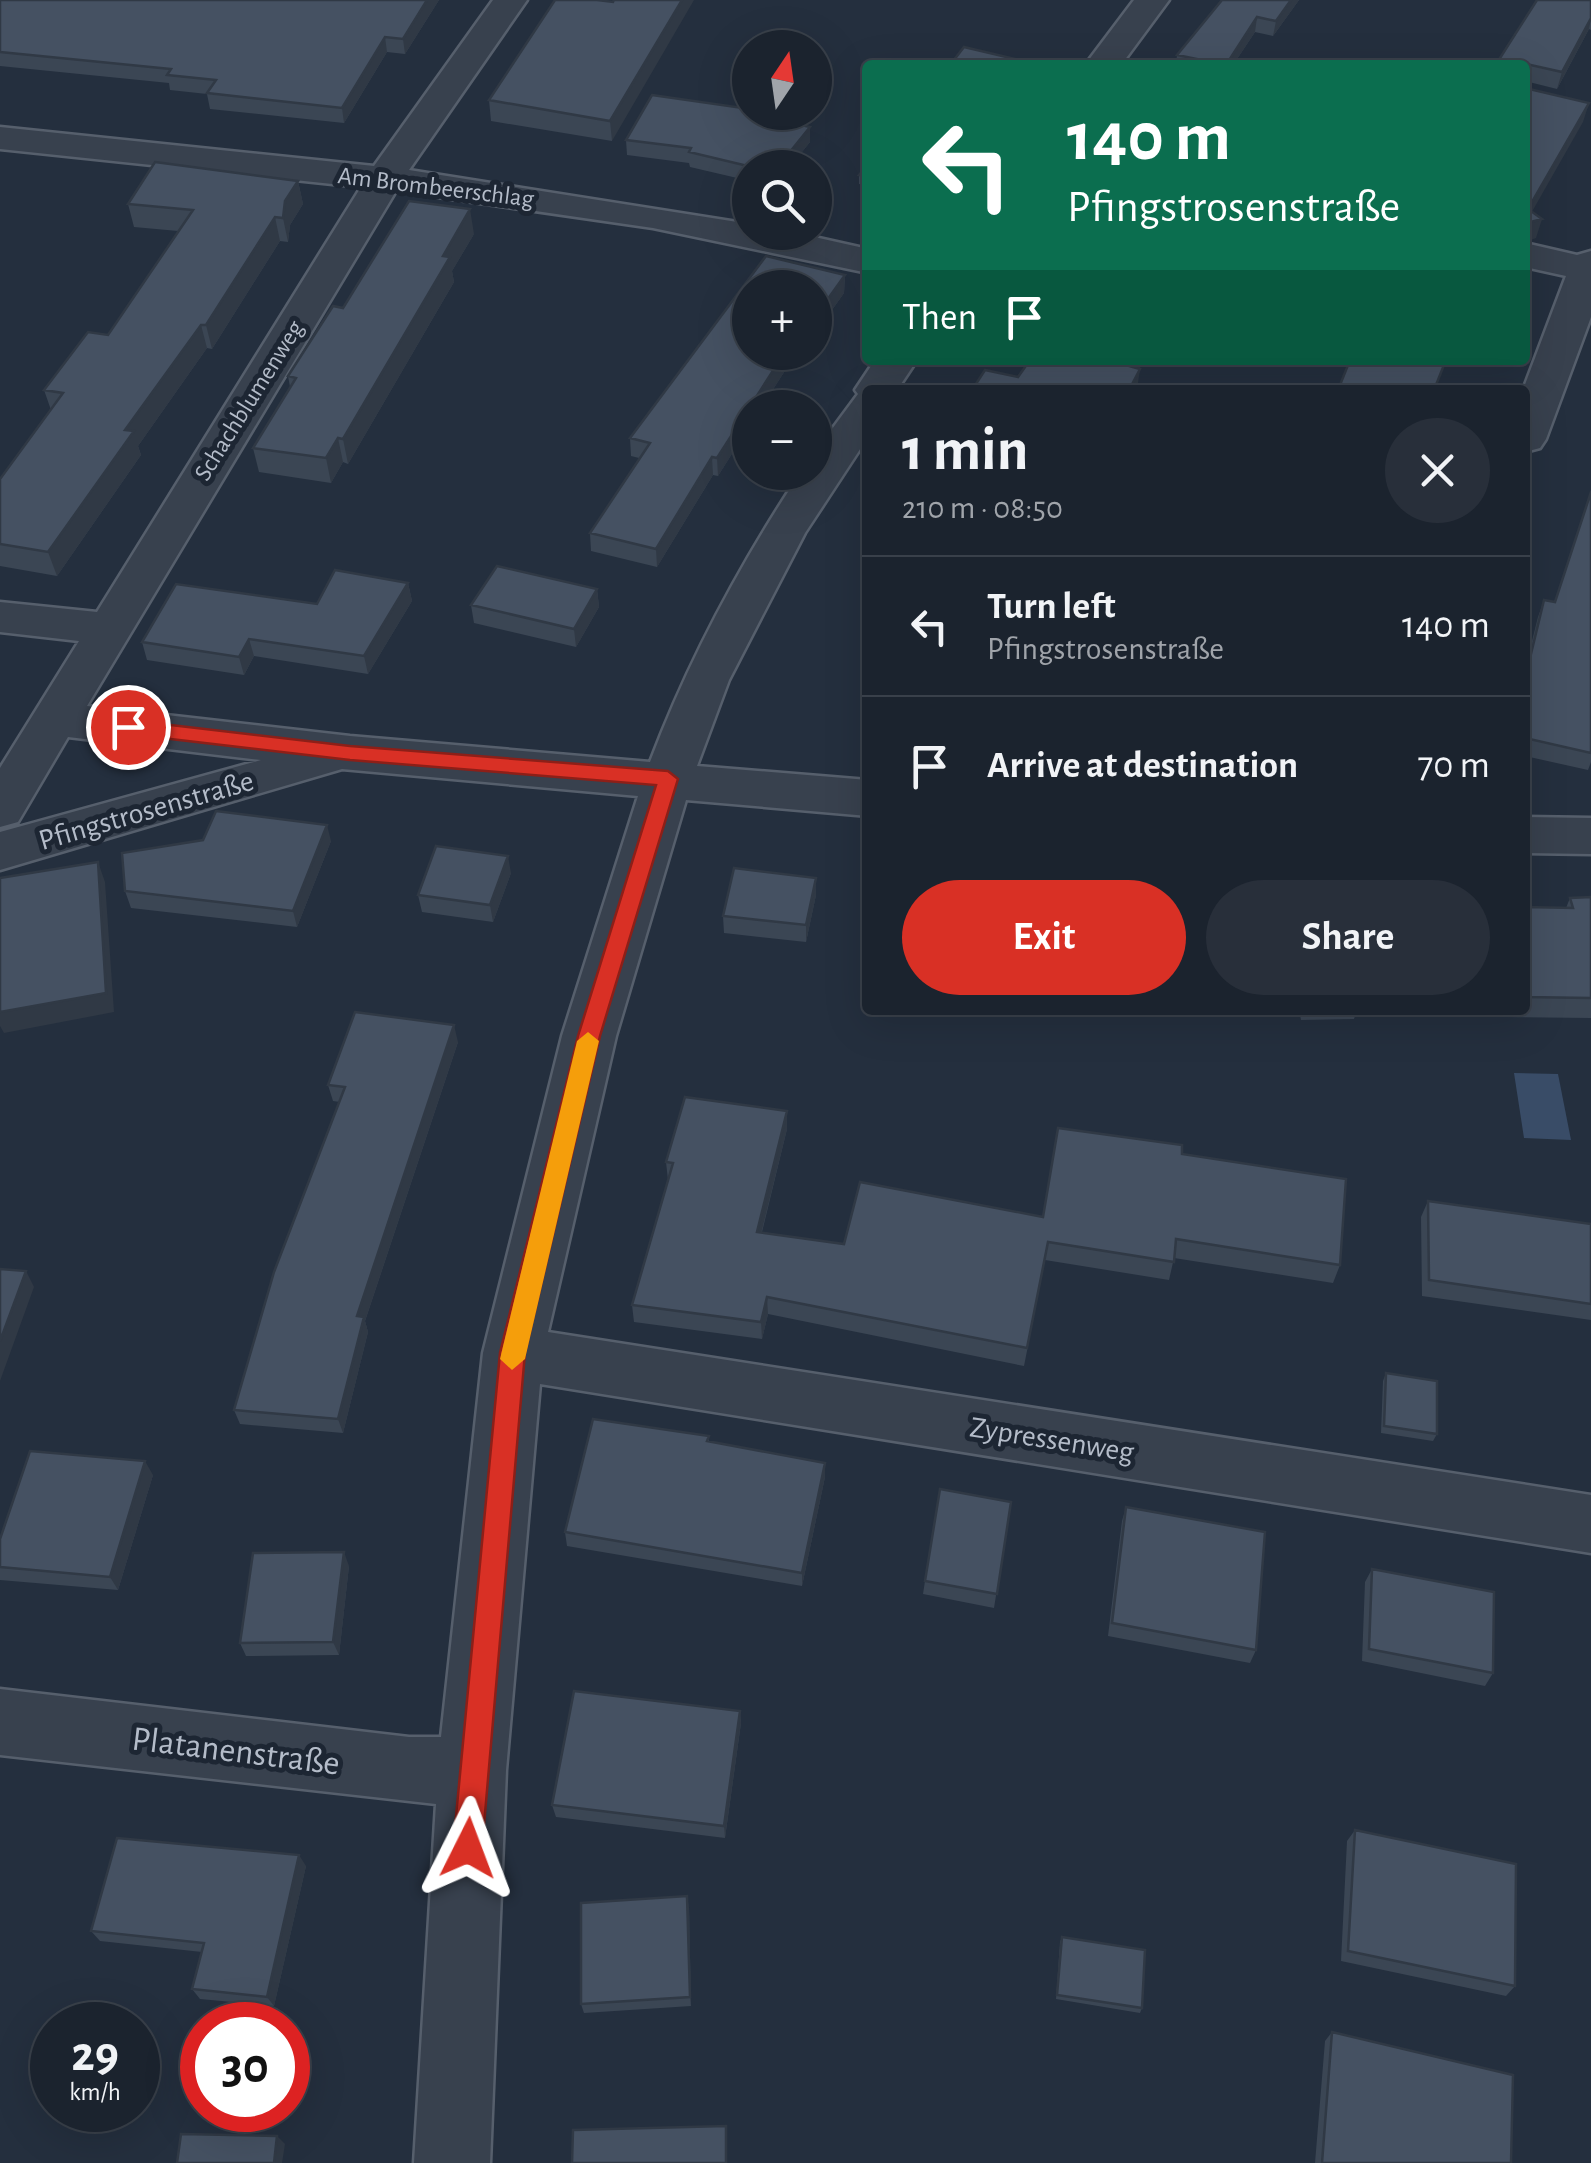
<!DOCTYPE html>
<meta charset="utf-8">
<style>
:root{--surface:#1b232e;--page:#282f3a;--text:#f1f3f6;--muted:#a0a4aa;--line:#39404a;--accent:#d93025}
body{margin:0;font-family:"Alegreya Sans",sans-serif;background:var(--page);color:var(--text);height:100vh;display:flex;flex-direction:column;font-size:38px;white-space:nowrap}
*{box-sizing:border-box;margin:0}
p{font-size:32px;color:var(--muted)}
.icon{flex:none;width:55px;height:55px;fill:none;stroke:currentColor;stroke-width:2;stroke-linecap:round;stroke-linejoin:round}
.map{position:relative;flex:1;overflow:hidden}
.panel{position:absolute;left:862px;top:385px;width:668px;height:630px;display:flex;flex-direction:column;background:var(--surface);border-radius:10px;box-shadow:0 10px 40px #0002,0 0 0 2px var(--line)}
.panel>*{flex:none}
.guide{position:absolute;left:862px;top:60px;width:668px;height:305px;border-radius:10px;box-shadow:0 10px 40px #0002,0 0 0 2px var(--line);background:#0b6e4f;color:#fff;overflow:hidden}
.needle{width:65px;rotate:13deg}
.controls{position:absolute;left:732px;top:30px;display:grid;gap:20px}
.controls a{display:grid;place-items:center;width:100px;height:100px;border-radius:50%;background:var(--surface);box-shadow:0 10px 40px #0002,0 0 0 2px var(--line);font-size:50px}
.speed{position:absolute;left:30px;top:2002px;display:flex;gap:20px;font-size:50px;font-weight:700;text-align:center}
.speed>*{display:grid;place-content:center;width:130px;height:130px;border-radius:50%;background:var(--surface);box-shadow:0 10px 40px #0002,0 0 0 2px var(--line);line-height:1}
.speed small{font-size:25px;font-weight:400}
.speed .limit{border:15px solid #d22;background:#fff;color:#111}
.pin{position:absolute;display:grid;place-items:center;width:85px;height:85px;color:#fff;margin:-42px;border:5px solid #fff;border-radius:50%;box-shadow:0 2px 10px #0007}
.me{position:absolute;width:110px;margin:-55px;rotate:3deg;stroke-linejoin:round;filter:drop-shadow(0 0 8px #0008)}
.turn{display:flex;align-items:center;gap:35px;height:210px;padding:0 40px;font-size:45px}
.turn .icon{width:130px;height:130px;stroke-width:2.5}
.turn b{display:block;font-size:70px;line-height:85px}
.then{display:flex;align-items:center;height:95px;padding:0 40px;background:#0003;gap:20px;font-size:38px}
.round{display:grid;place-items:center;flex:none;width:105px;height:105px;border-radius:52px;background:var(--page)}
.summary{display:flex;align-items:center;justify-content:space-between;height:170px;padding:0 40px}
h1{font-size:60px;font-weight:700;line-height:75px}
.cta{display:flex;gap:20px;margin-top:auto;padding:20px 40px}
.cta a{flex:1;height:115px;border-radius:60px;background:var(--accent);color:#fff;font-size:40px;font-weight:700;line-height:115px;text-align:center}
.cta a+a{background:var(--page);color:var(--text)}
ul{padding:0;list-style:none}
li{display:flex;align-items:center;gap:30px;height:140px;padding:0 40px;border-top:2px solid var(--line)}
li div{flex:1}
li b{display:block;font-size:38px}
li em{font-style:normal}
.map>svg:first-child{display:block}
</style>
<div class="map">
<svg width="1591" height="2163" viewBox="0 0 1591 2163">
<rect width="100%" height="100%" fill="#242f3e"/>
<!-- water -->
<path fill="#394c67" d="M1514 1073 1558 1074 1571 1140 1524 1138Z"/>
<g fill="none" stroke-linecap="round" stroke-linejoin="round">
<!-- minor casing -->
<g stroke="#565f6c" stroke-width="5">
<path id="minor" d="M493 0H527L409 170 750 224V232H792L868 249V273L653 228 396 191 87 706 350 736 650 762C689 659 740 564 801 472H815V452L858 394 855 390 875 360H917L897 390H868V437L805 533 729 680 697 766 868 780V816L686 800 616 1036 548 1332 1591 1495V1553L540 1384 506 1770 490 2163H414L436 1804 0 1755V1689L409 1737H441L483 1353 562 1036 638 796 342 769 0 870V832L261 760 68 737 18 822 0 827V768L79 641 0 632V602L97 612 361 187 0 149V127L374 166Z
M1134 0H1169L1121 65H1085Z
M1525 243 1577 255 1591 251V317L1546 439 1540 448 1525 452 1523 390 1566 276 1525 267Z
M1525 817 1591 818V854L1525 853Z"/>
</g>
<!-- minor -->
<use href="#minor" fill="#38414e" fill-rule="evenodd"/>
</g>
<!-- wall -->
<path fill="#3b4654" d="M0 0H439L405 54 387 52 344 123 210 109 207 94 170 90 169 83 0 66Z
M1222 0H1299L1273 36 1255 32 1233 65H1176L1177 55Z
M1591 0V30L1589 29 1557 89 1525 81V65H1498L1500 58Z
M613 2 612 141 491 121 489 100Z
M770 118 810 127V142L789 168H750V181L690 167 689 163 627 155 626 140Z
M868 165V186L859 184V175Z
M298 181 303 204 290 225 288 242 280 241 212 349 207 348 138 446 141 455 57 576 0 566V479L51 410 44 390 108 335 178 231 134 227 128 204Z
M474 234 452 271 454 282 348 464 343 462 331 483 259 472 253 448 290 387 288 376 343 308Z
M766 256 845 275 844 293 815 334V288H750V352H797L761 408H750V425L718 476 713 475 657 567 591 551 590 533 639 458 631 456 630 438Z
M1591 490V762L1588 770 1525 756V652L1529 653 1538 617 1544 600 1555 602Z
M408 583 412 601 368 674 254 656 244 675 147 660 142 642Z
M597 589 599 607 576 647 474 623 471 605Z
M331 841 297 927 131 908 125 891Z
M511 873 493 922 422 912 418 895Z
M816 895 806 942 724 933 723 916Z
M1591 897V1018L1416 1016V1010H1525V907L1566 908 1570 898Z
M1299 1010H1357L1354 1019 1301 1020Z
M458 1042 365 1321 368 1332 343 1433 240 1424 234 1410 340 1102 333 1101 328 1085Z
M787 1129 762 1232 844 1244 1043 1217 1182 1154 1340 1265 1333 1283 1174 1258 1169 1280 1045 1260 1024 1366 768 1314 762 1339 634 1322 632 1305 668 1180 666 1162Z
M1428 1201 1591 1224V1320L1422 1296 1421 1217Z
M1386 1373 1437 1434 1433 1441 1381 1433 1383 1381Z
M709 1436V1441L825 1463V1477L802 1586 567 1546 565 1532Z
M153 1475 118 1590 0 1580V1539Z
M1011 1502 994 1608 923 1594 925 1581Z
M1126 1507 1256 1650 1250 1663 1108 1636 1122 1521Z
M349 1566 339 1655 246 1656 240 1643Z
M1372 1569 1493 1673 1485 1686 1362 1661 1365 1582Z
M740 1711 741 1723 725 1838 556 1817 552 1805Z
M1355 1830 1515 1986 1506 1996 1341 1961 1347 1841Z
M306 1866 274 2006 200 1999 192 1989 202 1952 100 1941 91 1931Z
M689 1907 691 2006 584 2013 581 2004Z
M1062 1937 1142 2008 1140 2013 1056 1999 1060 1942Z
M1332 2032 1511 2163H1315L1325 2041Z"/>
<!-- shaded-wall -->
<path fill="#303945" d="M427 0H439L405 54 403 39Z
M682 0H694L612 141 610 121Z
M1291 0H1299L1273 36 1276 21Z
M1257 17 1255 32 1233 65H1226Z
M1591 18 1589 29 1557 89 1562 72Z
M385 37 387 52 344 123 342 108Z
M1589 103 1583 122 1525 224 1528 209Z
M810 127V142L789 168H777Z
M298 181 303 204 290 225 288 242 283 218 285 201Z
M470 209 474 234 452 271 454 282 348 464 343 439Z
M275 217 280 241 212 349 206 325Z
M1542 219 1536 238 1525 242 1527 223Z
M845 275 844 293 815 334V317Z
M201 325 207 348 138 446 141 455 57 576 48 552 125 430Z
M785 352H797L761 408H750V425L718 476 717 458Z
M1132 360H1145L1126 390 1129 366Z
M1140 369 1137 390H1129Z
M338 438 343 462 331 483 326 458Z
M712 457 713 475 657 567 656 549Z
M408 583 412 601 368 674 364 656Z
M597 589 599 607 576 647 574 629Z
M249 639 254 656 244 675 239 657Z
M327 825 331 841 297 927 293 911Z
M508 856 511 873 493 922 490 905Z
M98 862 105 882 114 1012 4 1033 0 1026V1012Z
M816 878V895L806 942V925Z
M454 1025 458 1042 365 1321 368 1332 343 1433 338 1419 357 1316Z
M787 1111V1129L757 1250V1232Z
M26 1271 34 1287 0 1381V1341Z
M767 1297 768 1314 762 1339 761 1322Z
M145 1461 153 1475 118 1590 110 1577Z
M825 1463V1477L802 1586V1573Z
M344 1552 349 1566 339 1655 333 1642Z
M740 1711 741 1723 725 1838 724 1826Z
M299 1855 306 1866 274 2006 267 1997Z
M687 1896 689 1907 691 2006 690 1997Z
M277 2136 285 2144 282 2163H274Z"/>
<!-- building -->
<path fill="#455162" stroke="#303945" stroke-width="2.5" d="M0 0H427L403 39 385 37 342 108 207 93 216 80 167 75 171 69 0 52Z
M555 0H597L613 2 614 0H682L610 121 489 100Z
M1222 0H1291L1276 21 1257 17 1226 65 1177 55Z
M1537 0H1591V18L1562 72 1500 58Z
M964 47 1015 59 1010 65H950Z
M1525 88 1589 103 1528 209 1542 219 1527 223 1529 250 1525 259Z
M652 95 750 109V112H770L766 117 810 127 777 168H756L689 152 691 148 626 140Z
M155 162 298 181 285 201 283 218 275 217 206 325H201L125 430 134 431 48 552 0 544V479L63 393 44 390 88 332 108 335 193 210 128 204Z
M868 165V177L859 175Z
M409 201 470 209 443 256 450 257 343 439 338 438 326 458 253 448 296 378 288 376 333 306 343 308Z
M766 256 845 275 815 317V288H750V352H785L717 458 712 457 656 549 590 533 650 443 630 438Z
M1030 360H1132L1129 366 1140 369 1129 390H972L985 370 1018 377Z
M1350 360H1446L1434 390H1338Z
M1591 492V753L1525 738V652L1531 654 1544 600 1555 602Z
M497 566 597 589 574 629 471 605Z
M335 570 408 583 364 656 249 639 239 657 142 642 176 584 317 604Z
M216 811 327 825 293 911 125 891 122 853 203 840Z
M436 846 508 856 490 905 418 895Z
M98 862 106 993 0 1012V878Z
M734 868 816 878 806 925 723 916Z
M1591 897V998L1525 997V907L1573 908 1570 898Z
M355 1012 454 1025 357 1316 364 1317 338 1419 234 1410 274 1272 345 1087 328 1085Z
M685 1097 787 1111 757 1232 844 1244 860 1182 1043 1217 1058 1128 1182 1145V1154L1346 1179 1340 1265 1176 1239 1174 1262 1048 1242 1027 1348 767 1297 761 1322 632 1305 673 1163 666 1162Z
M1428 1201 1591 1224V1304L1429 1280Z
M0 1269 26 1271 0 1341Z
M1386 1373 1437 1381V1434L1384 1426Z
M593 1419 709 1436 707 1441 825 1463 802 1573 565 1532Z
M30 1451 145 1461 110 1577 0 1567V1539Z
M940 1489 1011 1502 997 1594 925 1581Z
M1126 1507 1265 1532 1256 1650 1112 1623Z
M344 1552 333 1642 240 1643 253 1553Z
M1372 1569 1494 1592 1493 1673 1369 1649Z
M574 1691 740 1711 724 1826 552 1805Z
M1355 1830 1516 1864 1515 1986 1348 1951Z
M117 1838 299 1855 267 1997 192 1989 204 1943 91 1931Z
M687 1896 690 1997 581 2004V1903Z
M1062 1937 1145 1950 1142 2008 1057 1995Z
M1332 2032 1513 2075 1511 2163H1322Z
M726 2126V2163H572L573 2130Z
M181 2134 277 2136 274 2163H177Z"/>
<!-- route -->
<path fill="#d93025" stroke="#8d1f18" stroke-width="2.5" d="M128 720 350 746 668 771 678 779 600 1036 525 1353 482 1848 478 1859 468 1863 458 1859 453 1848 500 1353 578 1036 656 785 350 760 128 734 118 727Z"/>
<!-- slow -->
<path fill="#f59e0b" d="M588 1032 599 1041 525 1359 512 1370 500 1359 577 1041Z"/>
<g text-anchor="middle" stroke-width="10" stroke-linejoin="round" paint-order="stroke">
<!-- far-street labels -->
<g font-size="25" fill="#b4bcc9" stroke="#1d2633">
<text transform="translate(436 186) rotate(7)" y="9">Am Brombeerschlag</text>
<text transform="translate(248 400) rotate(-58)" y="9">Schachblumenweg</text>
</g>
<!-- street labels -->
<g font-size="30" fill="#b4bcc9" stroke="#1d2633">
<text transform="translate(146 810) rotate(-16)" y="10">Pfingstrosenstraße</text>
<text transform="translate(1052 1439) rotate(9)" y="10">Zypressenweg</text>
</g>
<!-- near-street labels -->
<g font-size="35" fill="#b4bcc9" stroke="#1d2633">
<text transform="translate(236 1750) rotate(7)" y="12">Platanenstraße</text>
</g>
</g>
</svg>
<div class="controls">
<a><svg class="needle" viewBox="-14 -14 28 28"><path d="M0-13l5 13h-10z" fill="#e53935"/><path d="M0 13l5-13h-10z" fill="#a0a4aa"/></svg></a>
<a><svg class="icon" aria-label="search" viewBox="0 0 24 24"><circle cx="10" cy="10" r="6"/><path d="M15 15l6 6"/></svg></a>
<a>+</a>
<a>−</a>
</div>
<div class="speed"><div>29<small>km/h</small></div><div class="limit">30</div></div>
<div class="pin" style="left:128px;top:727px;background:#d93025"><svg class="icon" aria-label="arrive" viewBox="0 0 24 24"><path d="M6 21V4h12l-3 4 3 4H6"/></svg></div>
<svg class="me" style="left:468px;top:1848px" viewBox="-20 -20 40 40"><path d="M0-17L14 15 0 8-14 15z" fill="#d93025" stroke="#fff" stroke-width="4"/></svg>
<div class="guide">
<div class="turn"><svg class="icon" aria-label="left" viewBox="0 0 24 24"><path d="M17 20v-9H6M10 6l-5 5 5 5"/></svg><div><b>140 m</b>Pfingstrosenstraße</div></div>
<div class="then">Then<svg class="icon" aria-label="arrive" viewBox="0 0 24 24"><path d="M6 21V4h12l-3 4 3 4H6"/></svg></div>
</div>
<section class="panel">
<div class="summary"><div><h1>1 min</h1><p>210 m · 08:50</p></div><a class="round"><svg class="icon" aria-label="close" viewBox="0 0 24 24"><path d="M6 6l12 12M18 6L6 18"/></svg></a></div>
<ul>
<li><svg class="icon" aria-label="left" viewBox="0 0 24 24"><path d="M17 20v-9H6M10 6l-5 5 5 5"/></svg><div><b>Turn left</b><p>Pfingstrosenstraße</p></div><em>140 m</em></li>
<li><svg class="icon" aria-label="arrive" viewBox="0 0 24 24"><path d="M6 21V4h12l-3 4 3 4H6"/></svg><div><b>Arrive at destination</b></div><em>70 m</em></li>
</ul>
<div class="cta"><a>Exit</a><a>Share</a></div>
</section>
</div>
